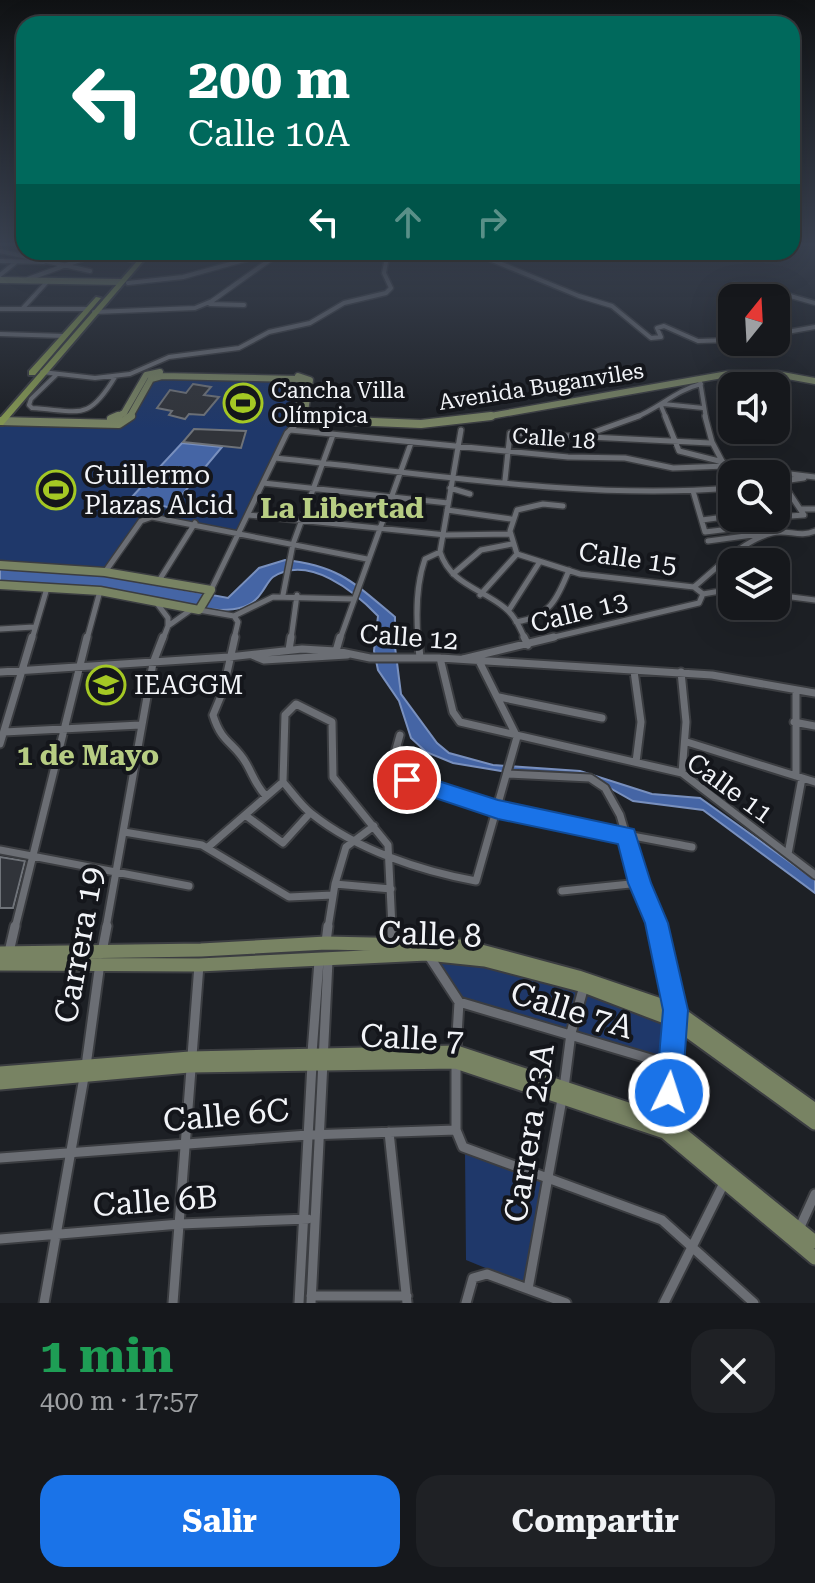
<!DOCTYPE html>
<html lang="es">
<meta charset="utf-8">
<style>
:root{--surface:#16181c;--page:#1f2125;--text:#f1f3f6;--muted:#9ea0a3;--line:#35373b;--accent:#1a73e8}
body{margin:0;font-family:"Roboto Serif",serif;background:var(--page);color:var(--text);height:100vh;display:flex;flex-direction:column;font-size:30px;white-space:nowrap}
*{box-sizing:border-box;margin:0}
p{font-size:26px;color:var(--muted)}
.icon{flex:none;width:44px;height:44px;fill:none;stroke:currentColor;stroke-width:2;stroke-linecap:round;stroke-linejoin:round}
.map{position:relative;height:1303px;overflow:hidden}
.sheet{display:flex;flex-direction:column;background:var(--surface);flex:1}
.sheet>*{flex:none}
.banner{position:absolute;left:16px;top:16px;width:784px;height:244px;border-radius:24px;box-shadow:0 8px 32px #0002,0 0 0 2px var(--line);background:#00695c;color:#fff;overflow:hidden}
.needle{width:52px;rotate:18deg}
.controls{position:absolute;left:718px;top:284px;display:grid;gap:16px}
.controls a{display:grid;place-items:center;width:72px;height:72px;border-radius:16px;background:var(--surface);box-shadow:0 8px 32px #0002,0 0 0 2px var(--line);font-size:40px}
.pin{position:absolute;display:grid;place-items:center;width:68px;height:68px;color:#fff;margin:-34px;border:4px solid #fff;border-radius:50%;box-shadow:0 2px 8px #0007}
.me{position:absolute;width:88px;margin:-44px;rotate:4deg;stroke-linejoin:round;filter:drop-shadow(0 0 6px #0008)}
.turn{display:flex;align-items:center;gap:28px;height:168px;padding:0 40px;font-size:36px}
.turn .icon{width:104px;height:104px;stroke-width:2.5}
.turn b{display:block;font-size:56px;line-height:68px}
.lanes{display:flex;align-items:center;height:76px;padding:0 40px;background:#0003;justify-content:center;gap:40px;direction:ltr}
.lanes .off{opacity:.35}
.round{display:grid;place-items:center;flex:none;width:84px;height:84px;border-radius:24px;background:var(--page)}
.overview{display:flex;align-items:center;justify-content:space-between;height:136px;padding:0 40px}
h1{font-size:48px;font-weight:700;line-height:60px;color:#1e9e55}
.cta{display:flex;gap:16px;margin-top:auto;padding:16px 40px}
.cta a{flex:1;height:92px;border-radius:24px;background:var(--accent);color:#fff;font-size:32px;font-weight:700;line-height:92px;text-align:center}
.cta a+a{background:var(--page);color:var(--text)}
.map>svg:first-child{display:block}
</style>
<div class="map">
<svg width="815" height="1303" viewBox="0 0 815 1303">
<rect width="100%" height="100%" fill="#1d2025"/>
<!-- green -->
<path fill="#1f386a" d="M154 377 301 380 299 405 302 419 287 433 241 533 157 517 144 519 106 571 0 565V423L124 422Z
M437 960H462L583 992 666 1021 661 1057 463 998Z
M465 1151 547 1180 527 1285 466 1260Z"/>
<!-- water -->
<path fill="#4565a5" stroke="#7990be" stroke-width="2" d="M182 443 222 447 171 508 131 498Z
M285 560C340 566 354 583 395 617V647L401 694 437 743 449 753 493 765 580 771 652 794 700 798 815 880V893L703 810 633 801 592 778 560 773 501 771 453 763 426 752 411 738 399 701 378 670 374 651 378 616C355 592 309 554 273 577 269 580 265 588 262 592 252 608 237 610 219 610L0 582V569L103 575 228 598 259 568Z"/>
<!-- building -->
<path fill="#31343a" stroke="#6f7379" stroke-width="2" d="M193 384 211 387 204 395 219 397 204 415 189 414 185 419 169 415 172 411 157 408 170 390 186 393Z
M194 429 246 431 241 448 183 442Z
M0 857 25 861 13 908H0Z"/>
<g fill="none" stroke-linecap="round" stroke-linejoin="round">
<!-- street-far3 casing -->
<g stroke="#3b3d41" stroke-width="7">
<path id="street-far3" d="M0 251 90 271
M103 252 132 260
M352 252 487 258 579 296 612 306 651 338 661 337 657 328 664 326 698 341 732 340
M0 261 44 262
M0 275 16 262
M28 279 102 252
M128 283 183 277 273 252
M734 285 762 288 815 303
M210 304 244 305
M23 308 46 283
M0 309H87
M94 312 195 308 212 301 281 252
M0 334 64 336
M776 334 815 327
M42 372 95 378 130 374 169 357 239 348 269 332 310 323 344 303 386 293 391 288 384 273 388 252
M56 375 31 399 29 405 32 408C80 411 88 422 115 377
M700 381 706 418
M663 404 703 408
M661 406 666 418
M634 418C658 409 676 390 701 384"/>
</g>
<!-- street-far2 casing -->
<g stroke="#3b3d41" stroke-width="8">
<path id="street-far2" d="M665 416 679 451 723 462
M705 416 712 442 722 461
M290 430 568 457 625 458 673 468 726 466 815 477
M461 430 440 552C451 585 481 588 505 608 515 616 520 628 525 639
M583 436 639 416
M275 458C426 473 581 500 732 488
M505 480 510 433 710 443
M776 482 804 478
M263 483 448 503
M450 488 470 494
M693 491 705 532 747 527
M800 509H815
M447 510 511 519
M248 515 446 535 510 534
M776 517 804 515 782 482
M702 520 732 516
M708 541 768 533
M517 554 580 574 694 587 703 594
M517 554 510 531 517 510 543 504 563 506
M105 572 141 521 152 517 367 559
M453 574 481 550 512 544
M160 579 195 523
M694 587C717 568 742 541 772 533 787 529 800 538 815 531
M211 590 287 433 304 417
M703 594 732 589
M283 595 293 544 333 435
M480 595 517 554
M776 595 815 600
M156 602 168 618V626
M199 610 234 616
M509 610 539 563
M234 616 238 622 234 639
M234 616 273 597 353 599
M516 622C549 617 557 600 569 570
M0 629 34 627
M32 639 47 588
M87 639 100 591
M163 639 168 626 192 609
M291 639 297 595
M340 639 411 443
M418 639C416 612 416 585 425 559L440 552
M546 639 699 603 703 594"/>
</g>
<!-- street-far1 casing -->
<g stroke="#3b3d41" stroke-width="11">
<path id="street-far1" d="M235 637 223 691 213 715C222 744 233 741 246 763 253 775 256 786 266 796
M418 637 420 658
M524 637 528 645
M289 650 291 637
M336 651 340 637
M252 655 264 660 347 655
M440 658 453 712 460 722 682 773 815 875
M463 659 554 637
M634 671 641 722 636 762
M0 672 229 657 302 649 336 651 370 658H440L712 675 815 693
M681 672 686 722 682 773
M796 690V776
M499 697 602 718
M794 722 815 726
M4 732 140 725
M400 735 391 767C407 799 647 838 692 847
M687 742 815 782
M0 744 32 637
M507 774 590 778 605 788 620 815 640 883 658 928
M283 782C292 792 301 806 312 814 357 850 421 871 476 881L517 737 480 663
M245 815 283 843 310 813
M124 832 202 845 289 897 333 895
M207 848 283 782 285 715 296 704 332 722 333 777 388 845 392 928
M0 850 189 886
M788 854 802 778
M335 884 391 889
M562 891 640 883
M15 928 87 637
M106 928 153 663 163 637
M328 928 335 884 346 847 374 826"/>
</g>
<!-- street casing -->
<g stroke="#3b3d41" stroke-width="13">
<path id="street" d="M392 926 393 943
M658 926 675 1007
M326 942 328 926
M9 952 15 926
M102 952 107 926
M429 956 459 1002 456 1052
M459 1002 671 1065
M312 1053 319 961
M456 1063V1130L463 1147 662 1220 754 1303
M564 1088 571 1033 584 986
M667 1123 673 1022
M389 1132 407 1303
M0 1158 308 1135 456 1130
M800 1227 815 1194
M0 1239 180 1224 308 1219
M528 1289 562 1099
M311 1296H407
M44 1303 86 1066 100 963
M173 1303 199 965
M299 1303 312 1064
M311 1303 328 961
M466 1303 473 1278 487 1274 566 1303
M664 1303 724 1183"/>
</g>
<!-- secondary-far2 casing -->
<g stroke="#3b3d41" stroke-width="9">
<path id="secondary-far2" d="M0 280 120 282
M298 376 310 380 305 411 313 418
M114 418 124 413 146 375 160 372
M129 418 151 379 162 376 298 379 304 383 298 411 301 418
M479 418 728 374H777L815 381"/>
</g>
<!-- secondary-far1 casing -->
<g stroke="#3b3d41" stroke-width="11">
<path id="secondary-far1" d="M300 416 302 419 421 424 491 416
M311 416 314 418
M111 419 118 416
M0 421 119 424 131 416
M0 565 105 572 211 590 199 610 100 591 0 585"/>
</g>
<!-- secondary casing -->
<g stroke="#3b3d41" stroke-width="17">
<path id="secondary" d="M0 953 201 950 326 943 462 946 578 977 675 1010 815 1110
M0 964 199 965 427 954 485 960 584 986 673 1020 815 1123
M0 1073 190 1058 456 1052 667 1122 815 1242
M0 1083 189 1066 456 1062 665 1132 815 1258"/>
</g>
<!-- primary casing -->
<g stroke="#3b3d41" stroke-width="4">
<path id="primary" d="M145 252H151L3 425H0V418Z
M96 297 101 298 35 375H29V371Z"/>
</g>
<!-- street-far3 -->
<use href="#street-far3" stroke="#6b6e74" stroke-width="4"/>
<!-- street-far2 -->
<use href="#street-far2" stroke="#6b6e74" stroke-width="5"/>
<!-- street-far1 -->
<use href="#street-far1" stroke="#6b6e74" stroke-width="7"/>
<!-- street -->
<use href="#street" stroke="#6b6e74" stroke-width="9"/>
<!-- secondary-far2 -->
<use href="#secondary-far2" stroke="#788363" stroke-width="6"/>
<!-- secondary-far1 -->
<use href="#secondary-far1" stroke="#788363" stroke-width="8"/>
<!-- secondary -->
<use href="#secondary" stroke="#788363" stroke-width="13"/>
<!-- primary -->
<use href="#primary" fill="#859852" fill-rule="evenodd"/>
</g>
<!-- sky -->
<linearGradient id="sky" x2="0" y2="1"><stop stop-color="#101214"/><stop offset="0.57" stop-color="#3a4251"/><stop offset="1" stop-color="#3a4251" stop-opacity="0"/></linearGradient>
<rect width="815" height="429" fill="url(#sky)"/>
<!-- route -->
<path fill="#1a73e8" stroke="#114b97" stroke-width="2" d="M407 771 498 800 634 829 651 883 668 923 688 1010 682 1093 678 1103 669 1107 660 1103 656 1093 663 1010 645 923 628 883 618 844 498 819 399 786 396 780 399 774Z"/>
<!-- icons -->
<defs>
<g id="stadium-ring" transform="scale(2)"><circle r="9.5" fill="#14161b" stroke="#a4c824" stroke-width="1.5"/><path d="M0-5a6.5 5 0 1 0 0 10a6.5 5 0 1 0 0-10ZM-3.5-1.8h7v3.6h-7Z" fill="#a4c824"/></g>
<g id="school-ring" transform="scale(2)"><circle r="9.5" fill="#14161b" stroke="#a4c824" stroke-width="1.5"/><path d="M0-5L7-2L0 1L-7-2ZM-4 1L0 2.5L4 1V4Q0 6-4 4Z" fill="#a4c824"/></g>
</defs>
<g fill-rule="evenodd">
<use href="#stadium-ring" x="243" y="403"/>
<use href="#stadium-ring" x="56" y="490"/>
<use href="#school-ring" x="106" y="685"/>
</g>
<g text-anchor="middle" stroke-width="8" stroke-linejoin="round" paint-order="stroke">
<!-- far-street labels -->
<g font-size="22" fill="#f2f4f8" stroke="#14161b">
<text transform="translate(541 386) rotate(-9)" y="8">Avenida Buganviles</text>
<text transform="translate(554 438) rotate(4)" y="8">Calle 18</text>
</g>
<!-- far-poi labels -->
<g font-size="22" fill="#f2f4f8" stroke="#14161b" text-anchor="start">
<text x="271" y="398">Cancha Villa<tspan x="271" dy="25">Olímpica</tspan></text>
</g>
<!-- poi labels -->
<g font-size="26" fill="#f2f4f8" stroke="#14161b" text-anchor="start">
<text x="84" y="484">Guillermo<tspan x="84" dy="30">Plazas Alcid</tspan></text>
<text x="134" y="694">IEAGGM</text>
</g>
<!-- street labels -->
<g font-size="26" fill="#f2f4f8" stroke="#14161b">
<text transform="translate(628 558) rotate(8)" y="9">Calle 15</text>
<text transform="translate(579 612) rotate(-14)" y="9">Calle 13</text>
<text transform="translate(409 637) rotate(4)" y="9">Calle 12</text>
<text transform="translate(730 788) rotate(36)" y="9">Calle 11</text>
</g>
<!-- neighbourhood labels -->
<g font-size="28" font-weight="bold" fill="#b7cd83" stroke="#14161b">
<text x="342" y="518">La Libertad</text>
<text x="88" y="765">1 de Mayo</text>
</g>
<!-- near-street labels -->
<g font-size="32" fill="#f2f4f8" stroke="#14161b">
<text transform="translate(430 934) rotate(2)" y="11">Calle 8</text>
<text transform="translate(79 945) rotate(-80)" y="11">Carrera 19</text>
<text transform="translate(572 1010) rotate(17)" y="11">Calle 7A</text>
<text transform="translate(412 1038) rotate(3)" y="11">Calle 7</text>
<text transform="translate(226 1115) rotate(-5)" y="11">Calle 6C</text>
<text transform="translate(529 1133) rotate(-81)" y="11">Carrera 23A</text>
<text transform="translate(155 1201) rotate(-4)" y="11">Calle 6B</text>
</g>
</g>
</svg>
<div class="controls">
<a><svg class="needle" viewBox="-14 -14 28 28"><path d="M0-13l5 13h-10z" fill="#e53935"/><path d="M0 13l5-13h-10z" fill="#9ea0a3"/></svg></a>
<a><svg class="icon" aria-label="sound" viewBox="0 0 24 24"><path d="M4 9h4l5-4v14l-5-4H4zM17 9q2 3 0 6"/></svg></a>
<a><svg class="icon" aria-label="search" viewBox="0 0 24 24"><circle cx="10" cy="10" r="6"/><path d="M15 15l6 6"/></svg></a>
<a><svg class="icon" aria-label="layers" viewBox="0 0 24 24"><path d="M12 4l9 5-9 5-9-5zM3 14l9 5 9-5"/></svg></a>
</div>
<div class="pin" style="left:407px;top:780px;background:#d93025"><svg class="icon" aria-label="arrive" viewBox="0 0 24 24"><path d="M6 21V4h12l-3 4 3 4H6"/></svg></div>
<svg class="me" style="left:669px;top:1093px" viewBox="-20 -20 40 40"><circle r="17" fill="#1a73e8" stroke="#fff" stroke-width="3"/><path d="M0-11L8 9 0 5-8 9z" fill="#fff"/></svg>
<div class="banner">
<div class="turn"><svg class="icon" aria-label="left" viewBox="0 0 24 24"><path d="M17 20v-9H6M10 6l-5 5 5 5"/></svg><div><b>200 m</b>Calle 10A</div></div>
<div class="lanes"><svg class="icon" aria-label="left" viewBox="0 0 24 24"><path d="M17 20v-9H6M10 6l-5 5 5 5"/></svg><svg class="icon off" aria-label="ahead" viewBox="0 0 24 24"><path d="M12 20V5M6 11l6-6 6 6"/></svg><svg class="icon off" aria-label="right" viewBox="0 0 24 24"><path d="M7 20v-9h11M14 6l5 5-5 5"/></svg></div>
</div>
</div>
<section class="sheet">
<div class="overview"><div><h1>1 min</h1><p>400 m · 17:57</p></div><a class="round"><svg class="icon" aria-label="close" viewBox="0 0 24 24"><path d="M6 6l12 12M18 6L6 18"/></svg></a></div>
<div class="cta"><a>Salir</a><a>Compartir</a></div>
</section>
